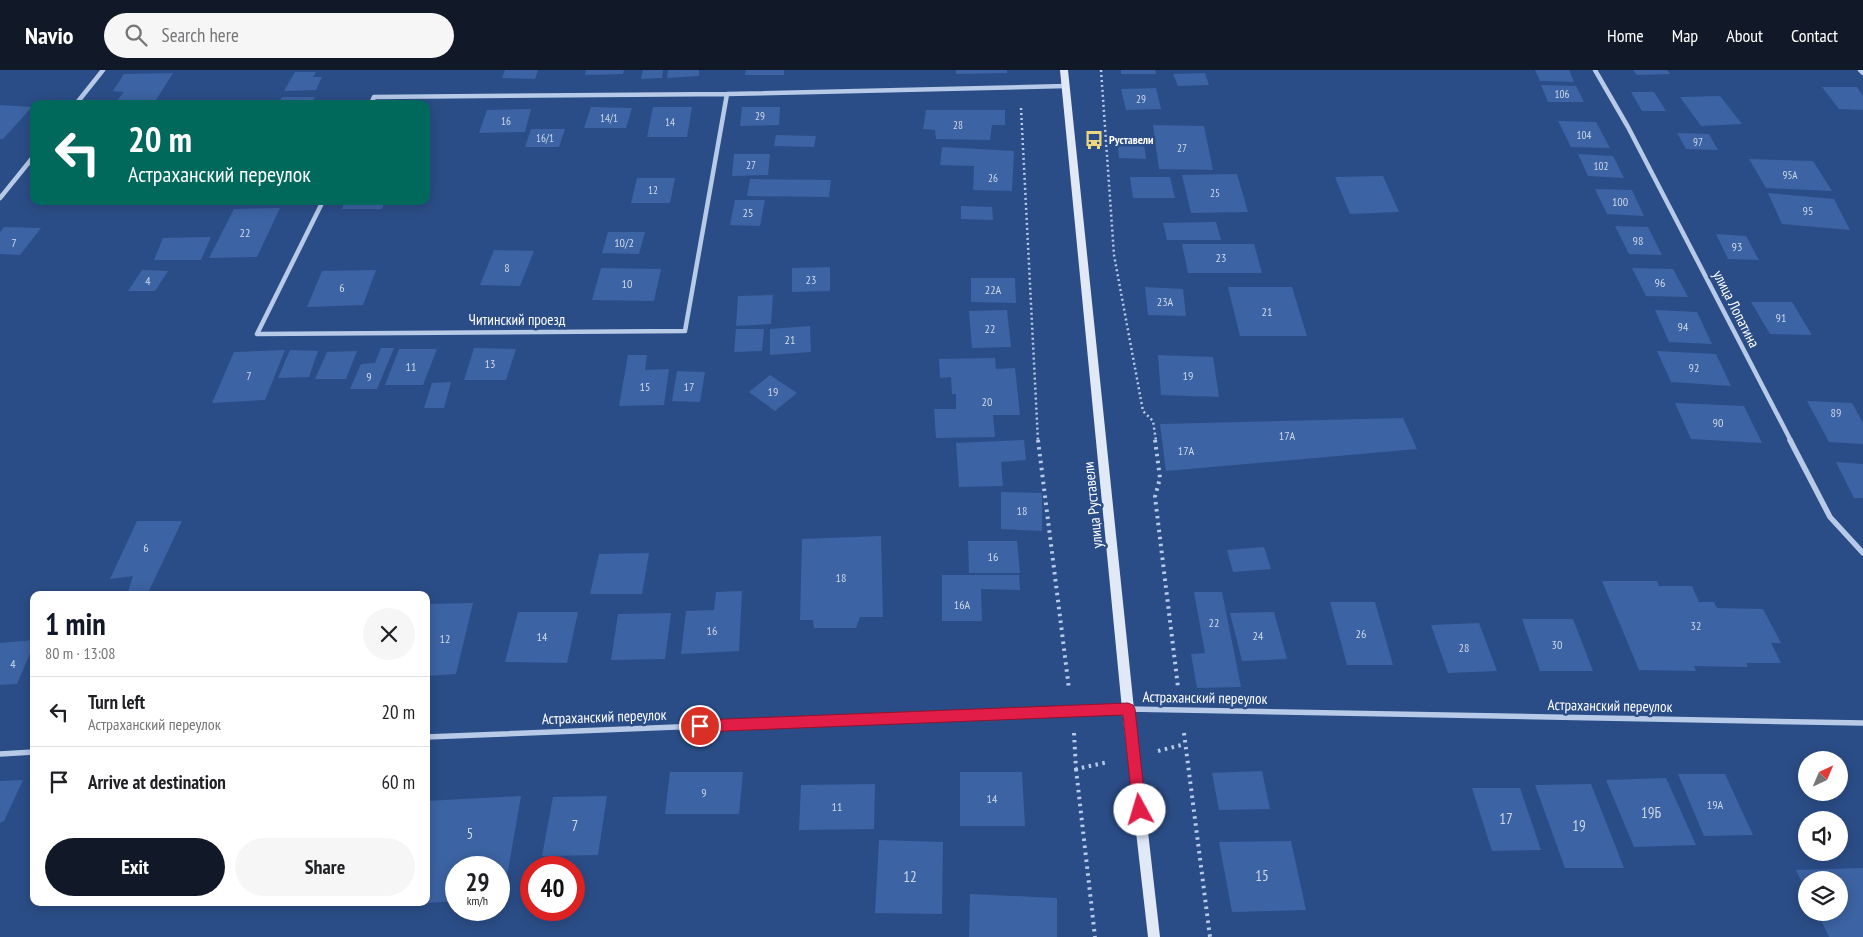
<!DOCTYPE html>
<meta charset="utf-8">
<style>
:root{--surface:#fff;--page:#f6f6f6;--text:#202124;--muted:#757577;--line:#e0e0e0;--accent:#111827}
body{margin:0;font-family:"PT Sans Narrow",sans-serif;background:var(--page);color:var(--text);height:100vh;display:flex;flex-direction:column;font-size:19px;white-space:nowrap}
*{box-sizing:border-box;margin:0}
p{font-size:16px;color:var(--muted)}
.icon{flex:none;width:28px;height:28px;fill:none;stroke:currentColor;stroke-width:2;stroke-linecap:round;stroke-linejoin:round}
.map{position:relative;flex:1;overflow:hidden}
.details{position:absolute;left:30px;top:521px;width:400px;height:315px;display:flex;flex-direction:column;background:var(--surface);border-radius:10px;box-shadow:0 2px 12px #0003}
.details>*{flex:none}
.banner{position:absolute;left:30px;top:30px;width:400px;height:105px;border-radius:10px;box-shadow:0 2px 12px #0003;background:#00695c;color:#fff;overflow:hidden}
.needle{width:32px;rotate:44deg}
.controls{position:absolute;left:1798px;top:681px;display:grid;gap:10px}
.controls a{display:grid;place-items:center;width:50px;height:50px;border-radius:50%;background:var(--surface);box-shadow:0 2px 12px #0003;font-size:25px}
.speed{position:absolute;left:445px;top:786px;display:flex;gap:10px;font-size:25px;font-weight:700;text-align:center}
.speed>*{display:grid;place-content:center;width:65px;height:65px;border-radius:50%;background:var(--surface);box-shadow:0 2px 12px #0003;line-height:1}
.speed small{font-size:12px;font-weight:400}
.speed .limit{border:8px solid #d22;background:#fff;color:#111}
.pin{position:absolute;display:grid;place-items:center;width:42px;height:42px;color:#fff;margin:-21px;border:2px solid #fff;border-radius:50%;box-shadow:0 1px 5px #0007}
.me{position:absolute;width:55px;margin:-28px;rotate:354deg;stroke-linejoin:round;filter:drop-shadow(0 0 4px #0008)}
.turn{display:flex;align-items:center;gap:18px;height:105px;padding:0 15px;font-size:22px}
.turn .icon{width:65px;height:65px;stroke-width:2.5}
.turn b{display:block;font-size:35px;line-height:42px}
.round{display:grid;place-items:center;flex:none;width:52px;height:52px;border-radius:26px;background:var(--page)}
.summary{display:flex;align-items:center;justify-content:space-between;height:85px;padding:0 15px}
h1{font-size:30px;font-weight:700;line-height:38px;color:var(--accent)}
.action{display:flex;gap:10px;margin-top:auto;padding:10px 15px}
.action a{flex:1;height:58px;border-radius:30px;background:var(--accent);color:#fff;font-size:20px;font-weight:700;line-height:58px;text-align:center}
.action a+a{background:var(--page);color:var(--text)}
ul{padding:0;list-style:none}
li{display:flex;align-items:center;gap:15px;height:70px;padding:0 15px;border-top:1px solid var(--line)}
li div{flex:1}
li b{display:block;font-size:19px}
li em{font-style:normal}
header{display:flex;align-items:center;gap:30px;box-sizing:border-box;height:70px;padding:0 25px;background:var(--accent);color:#fff}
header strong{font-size:24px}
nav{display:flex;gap:28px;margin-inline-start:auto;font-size:18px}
.search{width:350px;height:45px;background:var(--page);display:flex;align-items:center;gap:12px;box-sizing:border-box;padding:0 18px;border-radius:28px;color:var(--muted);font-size:19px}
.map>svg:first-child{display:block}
</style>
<header>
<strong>Navio</strong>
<div class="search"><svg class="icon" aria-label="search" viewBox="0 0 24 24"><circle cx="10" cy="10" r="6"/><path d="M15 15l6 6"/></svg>Search here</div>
<nav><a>Home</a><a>Map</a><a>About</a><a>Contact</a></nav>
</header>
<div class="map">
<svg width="1863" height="867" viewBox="0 0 1863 867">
<rect width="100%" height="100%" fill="#2b4d87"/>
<!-- building -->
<path fill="#3c63a3" d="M505 0H538L535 9 502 8Z
M586 0H624L623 4 585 5Z
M643 0H663L662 8 641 9Z
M668 0H699V6L667 8Z
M746 0H784V5H745Z
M956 0H1007V3L956 4Z
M1121 0H1155L1156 4H1121Z
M1535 0H1569L1574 12 1540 11Z
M1633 0H1667L1670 4 1637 5Z
M295 2H316L313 7H322L316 20 284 21Z
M173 3 154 33H115L124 22 113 21 124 4Z
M1205 3 1209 15 1178 16 1173 4Z
M1541 15 1576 16 1584 32H1548Z
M1822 17H1857L1863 26V40L1839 39Z
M1156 18 1161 39 1126 40 1121 19Z
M1631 22H1654L1666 41H1642Z
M1720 26 1742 54 1701 56 1680 27Z
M282 27H315L312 34H278Z
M0 35 32 37 3 69H0Z
M591 37 632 38 626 58H584Z
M653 37H692L687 67H647Z
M742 37H780L779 55 740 56Z
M531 39 525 62 479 63 487 40Z
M926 40H1005V55H992L990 70 936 69 935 60 923 59Z
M1558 51 1596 52 1610 78 1571 77Z
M1153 55 1204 56 1213 100 1159 99Z
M531 59H565L559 77H525Z
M1677 63 1709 64 1718 80 1686 79Z
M776 65 816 66 814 77 774 76Z
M1117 66H1143L1146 89 1119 88Z
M942 77 1014 81 1012 121 973 120 974 96 940 95Z
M734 84H770L768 105 732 106Z
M1578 84 1613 86 1624 108 1588 106Z
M1749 89 1813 91 1832 121 1766 118Z
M1237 104 1248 142 1191 143 1182 105Z
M1383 106 1399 142 1350 144 1335 107Z
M1130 107H1170L1175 128H1133Z
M637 108H675L670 133H631Z
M750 109 831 110 829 127 747 126Z
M1595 119 1632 120 1644 146 1607 144Z
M1768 123 1834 129 1850 160 1782 154Z
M735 130H765L760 156 730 155Z
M345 131H385L382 139H342Z
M961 136 992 137 993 150 961 149Z
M280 138 257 187 209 188 234 139Z
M1216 152 1221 170H1167L1163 153Z
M1615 156 1648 157 1662 185 1629 184Z
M4 157 41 158 20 185 0 184V162Z
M608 162H645L639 184 602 183Z
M1716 164 1746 166 1759 190 1728 189Z
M211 167 201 190H154L163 168Z
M1182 174H1254L1262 203H1188Z
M494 180 534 181 520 216 480 215Z
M830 197V221L792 222V198Z
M601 198 661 199 654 231 592 230Z
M1632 198 1673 199 1688 227 1646 226Z
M142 200 168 201 155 221H128Z
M376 200 363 235 307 237 322 201Z
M971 208H1015L1016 233 971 232Z
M1145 217 1183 219 1186 246 1148 245Z
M1228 217H1292L1307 266H1240Z
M773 225 771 254 736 256 738 226Z
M1751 232H1792L1812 265 1770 264Z
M1007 240 1011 277 972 278 969 241Z
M1655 240 1697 242 1712 274 1669 272Z
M810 256 811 282 770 285V259Z
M736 259H764L762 281 734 282Z
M381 278H394L377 319H350L361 294 375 293Z
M474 278 516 279 506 310H464Z
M399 279H437L423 315H385Z
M285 280 265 330 212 333 234 282Z
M290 280 318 281 309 307 278 308Z
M357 281 346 309H315L327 282Z
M1657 281 1716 284 1731 316 1671 312Z
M628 285H647L645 300 669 299 664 335 619 336Z
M1158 285 1213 287 1219 327 1161 325Z
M995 288 996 299 1015 298 1020 345H993L995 367 936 368 934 339H956V324H952L951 307 940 308 939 289Z
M677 301 705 302 700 332 672 331Z
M770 305 797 323 775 341 749 322Z
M451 312 444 338H424L432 313Z
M1807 331 1852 333 1863 353V374L1829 372Z
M1675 333 1744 336 1762 373 1691 369Z
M1403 348 1417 379 1166 401 1160 354Z
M1024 370 1026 390 1001 392 1003 416 959 417 956 373Z
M1836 392 1863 394V428H1854Z
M1001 422 1042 423V461L1001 459Z
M137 451H182L147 525H127L133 506 110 509Z
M881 466 883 547H860L856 558H814L813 550H800L802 469Z
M968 471H1017L1020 503H969Z
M1264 477 1271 499 1233 502 1227 480Z
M649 483 642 524H590L599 484Z
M942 505H1019L1020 520 981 519 982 551H942Z
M1602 511H1657L1659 516H1692L1699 532H1714L1717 538 1763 539 1781 573H1771L1781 593H1746L1748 597 1694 596 1696 601 1639 600Z
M742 521 739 581 681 584 686 541 714 540 716 522Z
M1194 522H1222L1241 617 1197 618 1191 584 1205 583Z
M1330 532H1375L1393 595H1347Z
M473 533 456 604 426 606V534Z
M518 542H578L567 593 505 592Z
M1274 542 1287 589 1242 591 1230 543Z
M671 543 665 589 611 590 618 544Z
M1522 549H1573L1593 601H1540Z
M1479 553 1497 601 1448 603 1431 555Z
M34 570V574L17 614 0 615V573Z
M1262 701 1270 739 1219 740 1212 703Z
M670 702H743L739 744H665Z
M960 702H1022L1025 756H960Z
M1678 704H1725L1753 765 1704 766Z
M1666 708 1696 775 1634 777 1606 710Z
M23 710 4 751 0 753V711Z
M875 714 874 759 799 760 801 715Z
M1591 714 1624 798H1565L1535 715Z
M1472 718H1520L1541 780 1492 781Z
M521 726 503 829H499V798H456V831L426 833V731Z
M607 726 598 785 542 786 553 727Z
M879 770 943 772 942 844 875 843Z
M1291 771 1306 840 1232 842 1219 772Z
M1863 798V867H1829L1817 842H1839V810H1806V821L1796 800Z
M970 824 1057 828V867H969Z"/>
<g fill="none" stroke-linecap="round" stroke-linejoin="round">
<!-- path-far1 -->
<path stroke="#b7cae8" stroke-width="2.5" stroke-dasharray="2 3" stroke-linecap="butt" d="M1101 0 1114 185 1143 341 1153 351 1156 371
M1021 38 1038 371"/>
<!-- path -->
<path stroke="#b7cae8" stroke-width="4" stroke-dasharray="2.5 4.5" stroke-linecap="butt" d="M1038 370 1069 619
M1155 370 1160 408 1155 427 1178 617
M1074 663 1076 699 1108 692
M1184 663 1210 867
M1158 681 1185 674
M1076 699 1095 867"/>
<!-- street-far1 -->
<path stroke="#b7cae8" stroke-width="4.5" d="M1595 0 1628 57 1791 371
M1860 0 1863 3
M76 34 103 0
M371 34 374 27 727 24 1066 16
M0 128 34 86
M323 131 257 264 685 261 727 24"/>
<!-- street -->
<path stroke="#b7cae8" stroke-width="5.5" d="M1790 370 1830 447 1863 483
M426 667 1128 639 1863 653
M0 684 34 682"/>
<!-- secondary -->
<path fill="#e1e9f7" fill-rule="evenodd" d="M1060 0H1068L1134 639 1160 867H1148L1122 639Z"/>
</g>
<!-- route -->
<path fill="#e11d48" stroke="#92132f" d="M1128 633 1133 635 1135 639 1146 740 1144 745 1140 747 1135 745 1133 740 1123 645 700 662 696 660 694 656 696 652 700 650Z"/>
<!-- icons -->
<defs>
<g id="bus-bare" transform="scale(1.5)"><path d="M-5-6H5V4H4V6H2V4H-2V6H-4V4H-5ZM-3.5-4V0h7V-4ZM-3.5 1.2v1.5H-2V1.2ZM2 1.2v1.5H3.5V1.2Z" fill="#eed57f" stroke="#2b4d87" stroke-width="2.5" paint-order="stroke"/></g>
</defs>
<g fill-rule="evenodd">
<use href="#bus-bare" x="1094" y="70"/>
</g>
<g text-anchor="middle" stroke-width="5" stroke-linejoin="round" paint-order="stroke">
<!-- far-number labels -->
<g font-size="11" fill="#ced8e8">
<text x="1562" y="28">106</text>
<text x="1141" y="33">29</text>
<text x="760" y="50">29</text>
<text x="609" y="52">14/1</text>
<text x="506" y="55">16</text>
<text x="670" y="56">14</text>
<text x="958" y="59">28</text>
<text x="1584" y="69">104</text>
<text x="545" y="72">16/1</text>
<text x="1698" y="76">97</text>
<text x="1182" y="82">27</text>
<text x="751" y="99">27</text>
<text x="1601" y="100">102</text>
<text x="1790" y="109">95А</text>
<text x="993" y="112">26</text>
<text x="653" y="124">12</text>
<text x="1215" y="127">25</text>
</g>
<!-- far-poi labels -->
<g font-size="12" font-weight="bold" fill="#fff" stroke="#2b4d87" text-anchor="start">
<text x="1109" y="74">Руставели</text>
</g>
<!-- number labels -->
<g font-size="12" fill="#ced8e8">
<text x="1620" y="136">100</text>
<text x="1808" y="145">95</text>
<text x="748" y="147">25</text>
<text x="245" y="167">22</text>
<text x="1638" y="175">98</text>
<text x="14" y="177">7</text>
<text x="624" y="177">10/2</text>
<text x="1737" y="181">93</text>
<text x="1221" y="192">23</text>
<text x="507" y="202">8</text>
<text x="811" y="214">23</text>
<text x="148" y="215">4</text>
<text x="1660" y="217">96</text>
<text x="627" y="218">10</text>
<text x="342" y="222">6</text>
<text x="993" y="224">22А</text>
<text x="1165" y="236">23А</text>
<text x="1267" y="246">21</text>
<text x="1781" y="252">91</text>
<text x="1683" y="261">94</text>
<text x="990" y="263">22</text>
<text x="790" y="274">21</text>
<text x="490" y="298">13</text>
<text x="411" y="301">11</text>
<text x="1694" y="302">92</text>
<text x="249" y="310">7</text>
<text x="1188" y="310">19</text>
<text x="369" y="311">9</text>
<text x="645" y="321">15</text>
<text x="689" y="321">17</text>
<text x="773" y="326">19</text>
<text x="987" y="336">20</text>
<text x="1836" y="347">89</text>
<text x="1718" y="357">90</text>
<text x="1287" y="370">17А</text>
<text x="1186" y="385">17А</text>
<text x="1022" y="445">18</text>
<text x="146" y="482">6</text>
<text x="993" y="491">16</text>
<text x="841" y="512">18</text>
<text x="962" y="539">16А</text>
<text x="1214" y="557">22</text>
<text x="1696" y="560">32</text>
<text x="712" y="565">16</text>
<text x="1361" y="568">26</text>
<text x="1258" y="570">24</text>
<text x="542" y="571">14</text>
<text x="445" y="573">12</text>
<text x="1557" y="579">30</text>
<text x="1464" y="582">28</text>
<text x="13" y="598">4</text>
<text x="704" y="727">9</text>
<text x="992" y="733">14</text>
<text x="1715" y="739">19А</text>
<text x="837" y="741">11</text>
</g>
<!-- street labels -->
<g font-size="15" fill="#fff" stroke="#2b4d87">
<text transform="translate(1736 239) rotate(63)" y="5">улица Лопатина</text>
<text x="517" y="255">Читинский проезд</text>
<text transform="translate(1093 435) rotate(-96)" y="5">улица Руставели</text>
<text transform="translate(1205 628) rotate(1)" y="5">Астраханский переулок</text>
<text transform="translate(1610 636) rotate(1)" y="5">Астраханский переулок</text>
<text transform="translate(604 647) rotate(-2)" y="5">Астраханский переулок</text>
</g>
<!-- near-number labels -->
<g font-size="15" fill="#ced8e8">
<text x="1651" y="748">19Б</text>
<text x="1506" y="754">17</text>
<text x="575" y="761">7</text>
<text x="1579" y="761">19</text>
<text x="470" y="769">5</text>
<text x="1262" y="811">15</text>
<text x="910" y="812">12</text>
</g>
</g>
</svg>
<div class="controls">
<a><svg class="needle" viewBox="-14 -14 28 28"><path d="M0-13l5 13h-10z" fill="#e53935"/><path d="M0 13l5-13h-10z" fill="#757577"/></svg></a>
<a><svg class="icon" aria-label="sound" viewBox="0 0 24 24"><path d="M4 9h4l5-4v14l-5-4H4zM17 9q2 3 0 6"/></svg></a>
<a><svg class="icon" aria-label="layers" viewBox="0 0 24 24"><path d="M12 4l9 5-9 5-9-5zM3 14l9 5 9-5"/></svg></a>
</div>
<div class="speed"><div>29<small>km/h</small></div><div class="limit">40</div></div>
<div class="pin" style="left:700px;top:656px;background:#d93025"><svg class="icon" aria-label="arrive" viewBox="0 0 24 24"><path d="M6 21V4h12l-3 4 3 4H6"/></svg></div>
<svg class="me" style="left:1140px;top:740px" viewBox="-20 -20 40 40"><circle r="19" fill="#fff"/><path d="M0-13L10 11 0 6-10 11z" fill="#e11d48"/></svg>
<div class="banner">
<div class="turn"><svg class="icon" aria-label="left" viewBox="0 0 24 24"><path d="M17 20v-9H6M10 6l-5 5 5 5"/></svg><div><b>20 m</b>Астраханский переулок</div></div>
</div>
<section class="details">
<div class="summary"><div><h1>1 min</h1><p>80 m · 13:08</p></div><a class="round"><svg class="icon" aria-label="close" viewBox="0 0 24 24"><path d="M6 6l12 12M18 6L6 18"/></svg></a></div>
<ul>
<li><svg class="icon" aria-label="left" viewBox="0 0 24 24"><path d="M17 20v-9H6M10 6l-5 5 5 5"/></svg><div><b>Turn left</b><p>Астраханский переулок</p></div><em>20 m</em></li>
<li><svg class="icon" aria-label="arrive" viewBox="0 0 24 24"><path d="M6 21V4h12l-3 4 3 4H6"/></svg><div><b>Arrive at destination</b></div><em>60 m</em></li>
</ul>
<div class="action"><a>Exit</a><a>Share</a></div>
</section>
</div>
